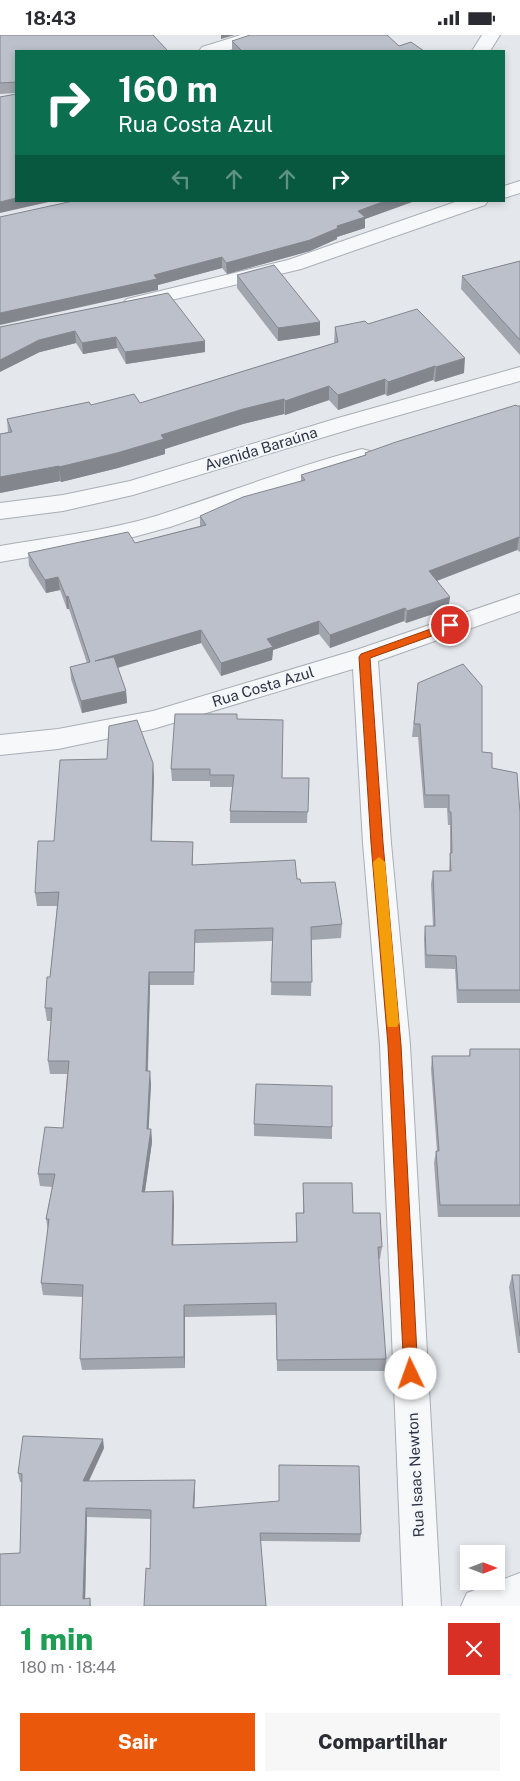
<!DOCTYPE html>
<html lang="pt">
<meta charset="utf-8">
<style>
:root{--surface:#fff;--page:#f7f7f7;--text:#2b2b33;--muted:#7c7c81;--accent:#ea580c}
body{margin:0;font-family:"Public Sans",sans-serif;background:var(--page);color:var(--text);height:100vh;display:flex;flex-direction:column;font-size:19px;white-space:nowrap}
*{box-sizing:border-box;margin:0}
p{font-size:16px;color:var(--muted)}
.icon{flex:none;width:28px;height:28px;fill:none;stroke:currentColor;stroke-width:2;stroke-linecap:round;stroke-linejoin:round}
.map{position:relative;height:1571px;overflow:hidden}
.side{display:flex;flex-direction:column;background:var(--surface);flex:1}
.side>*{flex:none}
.banner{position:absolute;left:15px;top:15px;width:490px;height:152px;border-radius:0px;box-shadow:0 2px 8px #0003;background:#0b6e4f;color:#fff;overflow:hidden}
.needle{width:32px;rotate:90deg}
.tools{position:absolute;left:460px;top:1510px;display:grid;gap:10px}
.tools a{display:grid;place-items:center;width:45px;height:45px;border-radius:0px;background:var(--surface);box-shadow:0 2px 8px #0003;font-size:25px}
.pin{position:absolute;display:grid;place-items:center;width:42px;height:42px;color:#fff;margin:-21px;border:2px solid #fff;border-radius:50%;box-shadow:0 1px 5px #0007}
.me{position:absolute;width:55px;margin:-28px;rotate:357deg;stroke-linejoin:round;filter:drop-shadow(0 0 4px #0008)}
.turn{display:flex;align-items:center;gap:18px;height:105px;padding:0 20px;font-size:22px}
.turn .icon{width:65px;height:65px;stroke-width:2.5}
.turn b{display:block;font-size:35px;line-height:42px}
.lanes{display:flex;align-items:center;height:48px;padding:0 20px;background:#0003;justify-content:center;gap:25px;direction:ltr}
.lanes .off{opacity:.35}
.round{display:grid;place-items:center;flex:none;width:52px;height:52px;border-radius:0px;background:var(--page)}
.headline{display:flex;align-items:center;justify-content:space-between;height:85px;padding:0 20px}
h1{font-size:30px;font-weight:800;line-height:38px;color:#1e9e55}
.primary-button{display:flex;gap:10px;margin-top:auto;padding:10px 20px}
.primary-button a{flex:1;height:58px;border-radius:0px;background:var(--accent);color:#fff;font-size:20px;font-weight:800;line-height:58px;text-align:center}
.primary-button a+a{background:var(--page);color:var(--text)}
.status{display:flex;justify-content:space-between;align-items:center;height:35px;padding:0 25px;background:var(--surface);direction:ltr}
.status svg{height:14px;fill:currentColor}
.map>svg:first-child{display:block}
</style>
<div class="status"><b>18:43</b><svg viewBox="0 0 49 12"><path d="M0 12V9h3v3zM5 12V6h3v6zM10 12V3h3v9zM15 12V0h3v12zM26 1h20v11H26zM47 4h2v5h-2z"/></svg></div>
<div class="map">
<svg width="520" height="1571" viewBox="0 0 520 1571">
<rect width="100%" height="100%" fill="#e4e7ec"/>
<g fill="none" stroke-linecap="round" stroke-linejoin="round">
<!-- minor casing -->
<g stroke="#a9aeb7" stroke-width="2">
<path id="minor" d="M241 0H269L266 4 226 16H199L202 12Z
M482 0H500L490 16H472Z
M520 146V158L504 163V151Z
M458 166H488L485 170 301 234 134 274 127 272 123 268 127 264 288 225Z
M520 332V346L354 393 133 460 63 476 0 484V468L63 460 130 446 338 383Z
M362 414 370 416 373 421 370 426 259 461 170 492 115 507 0 527V511C52 502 106 496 156 481 225 459 292 432 362 414Z
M520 559V576L378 626 391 808 410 1010 441 1571H403L380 1010 363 808 353 634 153 694 58 714 0 720V700L58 694 153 676 356 615Z
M520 1538V1571H461L467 1558Z"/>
</g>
<!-- minor -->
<use href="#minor" fill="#f7f8fa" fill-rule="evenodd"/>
</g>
<!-- wall -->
<path fill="#a1a5ae" d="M0 0H153L16 58 0 59Z
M232 6 399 11 424 16H232Z
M412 167 365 184V193L337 202V204L310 216 227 239 222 233 158 250V255L0 182Z
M520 226V320L461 254 462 241Z
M237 240 320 287V300L278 306 237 253Z
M168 258 205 317 126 329 117 313 83 319 76 308 40 317 0 292Z
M368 289 464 338 435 347 433 345 387 361 385 359 338 375 329 365 285 380 284 379 243 389 165 414V419L118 433 61 447 60 446 0 458V399L8 397 7 384 91 370 140 368 334 308 335 292Z
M520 371V517L517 515 437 546 450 562 448 574 406 588 404 586 330 613 319 599 273 615 272 625 221 641 201 608 118 633 126 656 127 668 82 678 71 644 70 632 87 628 69 574H67L60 555 46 558 29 531 28 518 135 508 200 491V481L301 446V440L365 420V418Z
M418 648 482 717 520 778V968H457L455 934 425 933 424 903 425 891H433L431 849 433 836H449L450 818V790H448L447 773H424L418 702H412Z
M237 684 282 743H309L307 788H230V776L232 752H210V746H172L171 734Z
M154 741 152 806 193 807V830L297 844 342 889 341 903 312 905 311 961 271 960 272 906 195 908 194 950H150L148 1036 151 1049 148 1094H151L152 1107 145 1157 173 1156 174 1169 173 1210 296 1207V1178H303V1148L353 1178 382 1212 380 1224H379L386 1324 385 1336H277L276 1280 185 1282V1333L82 1335 80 1324 83 1262 43 1260 41 1248 48 1195 46 1184 52 1152 40 1151 38 1139 63 1093 67 1039H50L48 1026 51 986H47L45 973 50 942 57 871H37L35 858 54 806Z
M470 1014H520V1182H438L434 1128 436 1116H437L431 1034 432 1021H469Z
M254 1089 332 1092V1104L254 1101Z
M512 1240H520V1318H518L509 1252Z
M104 1413 89 1446 195 1445V1454L194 1473 361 1499 360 1507 261 1506 150 1534 151 1484 87 1482 85 1564 90 1563 91 1571H0L20 1518 22 1447H20L18 1438Z"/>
<!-- shaded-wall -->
<path fill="#83868d" d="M221 0H235L221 4Z
M16 163V166H53L0 178V167Z
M385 166H412V167L365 184V193L337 202V204L310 216 227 239 226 228 337 191 358 176Z
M222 222V233L158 250V255L0 290V278L154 240Z
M320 287V300L278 306V293Z
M75 296 76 308 40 317 0 337V325L39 305Z
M116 302 117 313 83 319 82 308Z
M205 306V317L126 329 125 317Z
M465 323 464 338 435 347 436 332Z
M435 331 433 345 387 361 388 347Z
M385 344V359L338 375V360Z
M329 351V365L285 380V366Z
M284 364V379L243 389 165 414V419L118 433 61 447 59 432 243 374Z
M59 431 60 446 0 458V442Z
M519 502 517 515 428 549 429 536Z
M58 542 60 555 46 558 45 545Z
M68 561 69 574H67L66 562Z
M450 562 448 574 406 588 407 576Z
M405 573 404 586 330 613V600Z
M319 586V599L273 615 272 625 221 641V628L267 604Z
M201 595V608L96 639 95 626Z
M126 656 127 668 82 678 81 666Z
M153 728 154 741 151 820V806Z
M149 937 150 950 147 1049 146 1036Z
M150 1036 151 1049 148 1107 147 1094Z
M151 1094 152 1107 143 1169 142 1157Z
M173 1156 174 1169 173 1222 172 1210Z
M184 1270 185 1282V1333L184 1322Z
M103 1404 104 1413 85 1454 83 1446Z
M195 1445V1454L194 1481 193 1473Z
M86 1473 87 1482 85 1571 83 1564Z"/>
<!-- building -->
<path fill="#bbc0ca" stroke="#83868d" d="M0 0H153L168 16H16V51V47L0 48Z
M250 0H387L399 11 411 7 424 16H242L232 6Z
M16 59V163L0 167V62Z
M73 166H385L358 176 365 182 337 191 338 193 310 205 226 228 222 222 154 240 157 244 0 278V182Z
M520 226V305L462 241Z
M274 230 320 287 278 293 237 240Z
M168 258 205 306 125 317 116 302 82 308 75 296 39 305 0 325V292Z
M417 274 465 323 436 332 435 331 388 347 385 344 338 360 329 351 285 366 284 364 243 374 161 400 164 404 117 418 59 432V431L0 442V399L12 397 7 384 89 367 91 370 134 359 140 368 338 307 335 292 365 286 368 289Z
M516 370 517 371H520V503L519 502 429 536 450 562 407 576 405 573 330 600 319 586 267 604 273 612 221 628 201 595 95 626 114 622 126 656 81 666 70 632 90 627 68 561 66 562 58 542 45 545 28 518 128 497 135 508 206 490 200 481 243 462 305 445 301 440 366 420 365 418 396 407Z
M463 629 482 651V717L492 718V733L517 738 520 778V955H458L456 921 426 920 425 891H435L433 836H451L450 818H452L451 777H449V760H425L420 689H414L418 648Z
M175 679H237V684L283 685 282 743H309L308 777 230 776 234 740H210V734H171Z
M137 685 153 728 151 806 193 807 192 830 295 825 297 844H300L301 848 335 847 342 889 311 892 312 947H271L273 893 195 895 194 937H149L146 1036H150L147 1094H151L142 1157 173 1156 172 1210 297 1207 296 1178H304L303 1148H352L353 1178H380L382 1212H378L386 1324 277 1325 276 1268 184 1270V1322L80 1324 83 1250 41 1248 49 1184H46L55 1139H38L45 1092 63 1093 69 1026H48L52 973H45L47 942H50L59 857 35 858 38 806H54L60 725 107 724 109 691Z
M470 1014H520V1170H440L436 1116H439L432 1021H470Z
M256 1049 332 1051V1092L254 1089Z
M512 1240H520V1301Z
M23 1401 103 1404 83 1446 195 1445 193 1473 279 1466V1430L359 1431 361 1499 260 1498 266 1571H144L146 1533 150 1534 151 1475 86 1473 83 1564 90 1563V1571H0V1519L20 1518 22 1439 18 1438Z"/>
<!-- route -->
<path fill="#ea580c" stroke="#983908" d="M450 587 454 588 456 590 454 593 370 623 383 808 401 1010 418 1339 416 1343 411 1345 406 1343 404 1339 388 1010 371 808 359 622 361 619Z"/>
<!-- slow -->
<path fill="#f59e0b" d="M379 822 385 827 399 988 397 992H388L387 988 373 827Z"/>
<g text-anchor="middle" stroke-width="4" stroke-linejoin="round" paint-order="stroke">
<!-- street labels -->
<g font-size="15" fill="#2b3445" stroke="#f4f6f9">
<text transform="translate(261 414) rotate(-17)" y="5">Avenida Baraúna</text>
<text transform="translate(263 652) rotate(-17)" y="5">Rua Costa Azul</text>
<text transform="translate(416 1440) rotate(-93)" y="5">Rua Isaac Newton</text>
</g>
</g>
</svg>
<div class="tools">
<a><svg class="needle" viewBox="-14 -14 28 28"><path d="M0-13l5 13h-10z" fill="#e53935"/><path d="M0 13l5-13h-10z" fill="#7c7c81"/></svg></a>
</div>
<div class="pin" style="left:450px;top:590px;background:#d93025"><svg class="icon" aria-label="arrive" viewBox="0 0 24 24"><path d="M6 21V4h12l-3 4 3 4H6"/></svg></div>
<svg class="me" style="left:411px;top:1339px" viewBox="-20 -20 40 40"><circle r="19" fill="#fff"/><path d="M0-13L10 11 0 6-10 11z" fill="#ea580c"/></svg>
<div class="banner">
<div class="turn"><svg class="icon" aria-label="right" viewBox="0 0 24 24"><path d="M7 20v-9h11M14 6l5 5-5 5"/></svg><div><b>160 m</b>Rua Costa Azul</div></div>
<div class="lanes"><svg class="icon off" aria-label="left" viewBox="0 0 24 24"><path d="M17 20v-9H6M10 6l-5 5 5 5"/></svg><svg class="icon off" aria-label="ahead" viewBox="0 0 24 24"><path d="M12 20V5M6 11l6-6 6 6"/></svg><svg class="icon off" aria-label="ahead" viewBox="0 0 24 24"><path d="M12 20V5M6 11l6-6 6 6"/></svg><svg class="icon" aria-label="right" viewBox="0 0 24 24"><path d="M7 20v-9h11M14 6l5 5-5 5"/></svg></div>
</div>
</div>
<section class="side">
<div class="headline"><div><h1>1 min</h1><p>180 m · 18:44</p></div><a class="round" style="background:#d93025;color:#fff"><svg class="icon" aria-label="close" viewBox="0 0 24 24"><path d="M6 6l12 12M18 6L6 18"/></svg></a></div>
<div class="primary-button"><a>Sair</a><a>Compartilhar</a></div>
</section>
